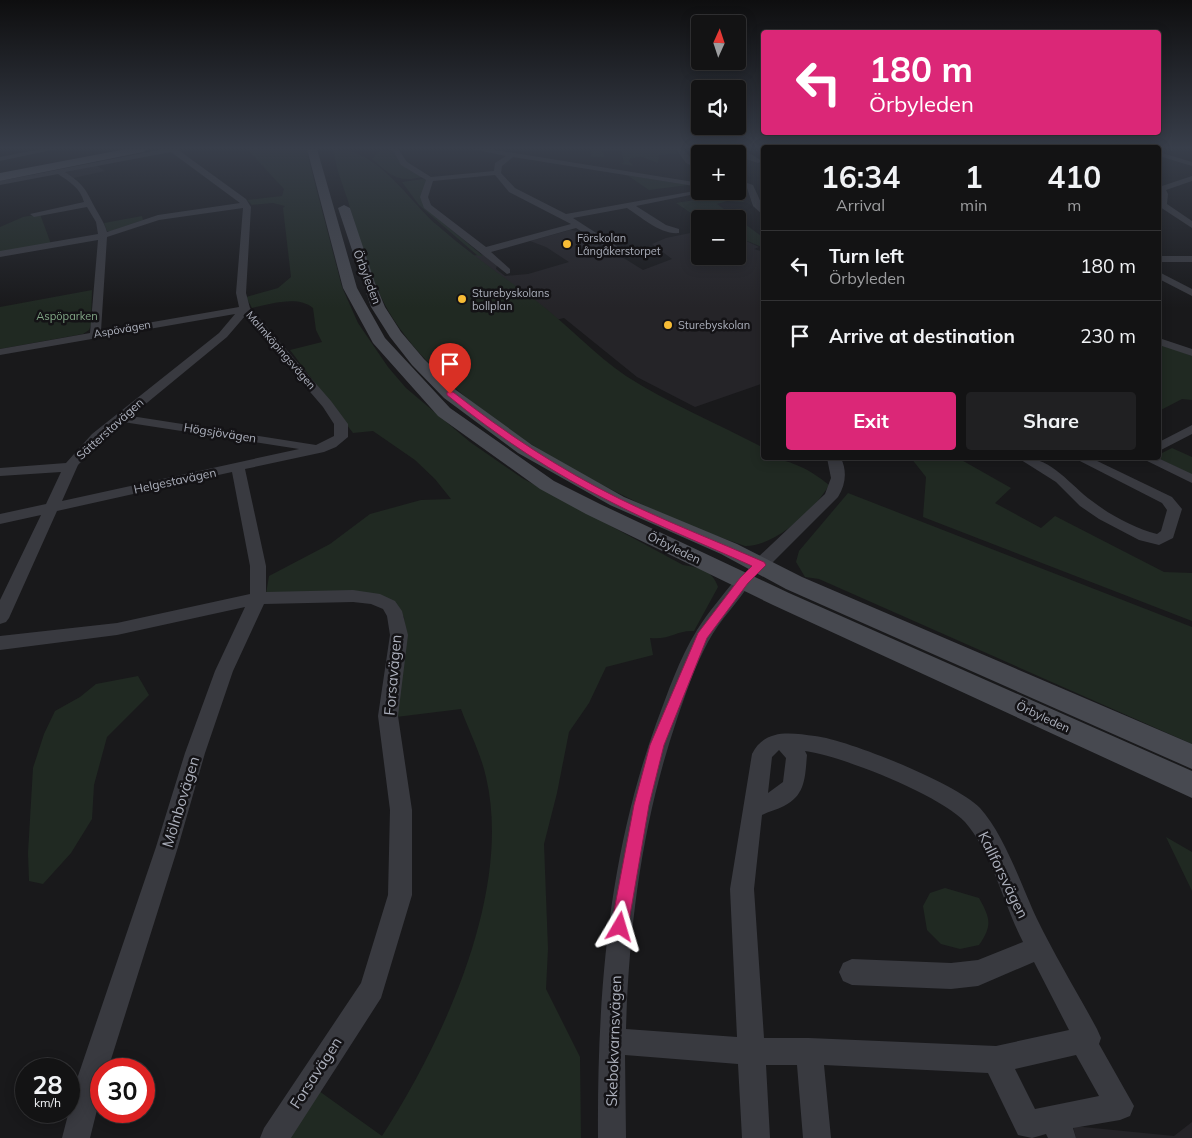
<!DOCTYPE html>
<meta charset="utf-8">
<style>
:root{--surface:#131314;--page:#202022;--text:#f1f3f6;--muted:#9d9ea0;--line:#323234;--accent:#db2777}
body{margin:0;font-family:Mulish,sans-serif;background:var(--page);color:var(--text);height:100vh;display:flex;flex-direction:column;font-size:19px;white-space:nowrap}
*{box-sizing:border-box;margin:0}
p{font-size:16px;color:var(--muted)}
.icon{flex:none;width:28px;height:28px;fill:none;stroke:currentColor;stroke-width:2;stroke-linecap:round;stroke-linejoin:round}
.map{position:relative;flex:1;overflow:hidden}
.drawer{position:absolute;left:761px;top:145px;width:400px;height:315px;display:flex;flex-direction:column;background:var(--surface);border-radius:5px;box-shadow:0 2px 12px #0003,0 0 0 1px var(--line)}
.drawer>*{flex:none}
.banner{position:absolute;left:761px;top:30px;width:400px;height:105px;border-radius:5px;box-shadow:0 2px 12px #0003,0 0 0 1px var(--line);background:#db2777;color:#fff;overflow:hidden}
.needle{width:32px;rotate:3deg}
.controls{position:absolute;left:691px;top:15px;display:grid;gap:10px}
.controls a{display:grid;place-items:center;width:55px;height:55px;border-radius:5px;background:var(--surface);box-shadow:0 2px 12px #0003,0 0 0 1px var(--line);font-size:25px}
.speed{position:absolute;left:15px;top:1058px;display:flex;gap:10px;font-size:25px;font-weight:700;text-align:center}
.speed>*{display:grid;place-content:center;width:65px;height:65px;border-radius:50%;background:var(--surface);box-shadow:0 2px 12px #0003,0 0 0 1px var(--line);line-height:1}
.speed small{font-size:12px;font-weight:400}
.speed .limit{border:8px solid #d22;background:#fff;color:#111}
.pin{position:absolute;display:grid;place-items:center;width:42px;height:42px;color:#fff;margin:-51px -21px;border-radius:50% 50% 50% 0;rotate:-45deg;box-shadow:0 0 5px #0007}
.pin .icon{rotate:45deg}
.me{position:absolute;width:55px;margin:-28px;rotate:7deg;stroke-linejoin:round;filter:drop-shadow(0 0 4px #0008)}
.turn{display:flex;align-items:center;gap:18px;height:105px;padding:0 25px;font-size:22px}
.turn .icon{width:65px;height:65px;stroke-width:2.5}
.turn b{display:block;font-size:35px;line-height:42px}
.eta{display:flex;justify-content:space-evenly;align-items:center;height:85px;text-align:center}
.eta b{font-size:30px;font-weight:700;line-height:35px}
.action{display:flex;gap:10px;margin-top:auto;padding:10px 25px}
.action a{flex:1;height:58px;border-radius:5px;background:var(--accent);color:#fff;font-size:20px;font-weight:700;line-height:58px;text-align:center}
.action a+a{background:var(--page);color:var(--text)}
ul{padding:0;list-style:none}
li{display:flex;align-items:center;gap:15px;height:70px;padding:0 25px;border-top:1px solid var(--line)}
li div{flex:1}
li b{display:block;font-size:19px}
li em{font-style:normal}
.map>svg:first-child{display:block}
</style>
<div class="map">
<svg width="1192" height="1138" viewBox="0 0 1192 1138">
<rect width="100%" height="100%" fill="#19191b"/>
<!-- built -->
<path fill="#252428" d="M94 164 105 171 73 178 62 172Z
M570 230 580 231 606 251 614 252 643 270 672 259 652 244 666 238 700 231V256H738V237L759 247 754 249 764 252V383L695 407 637 377 564 318 519 329 457 258 484 254 497 265 496 269 505 276 528 274 569 262 546 247 530 241Z
M1192 1122V1138H1076L1073 1126 1174 1136Z"/>
<!-- green -->
<path fill="#202922" d="M247 149H308L309 152 307 153 342 287 358 323 388 367 406 388 470 442 522 478 683 565C699 568 712 569 718 587L694 631C676 630 671 640 650 638L653 655 606 667 589 703 569 732 557 793 544 844 548 949 546 989 580 1057 581 1138H283L319 1091 382 1136C443 1042 513 891 486 777 481 754 469 731 461 709L396 717 405 637 404 617 387 601 266 594 269 576 330 544 370 514 421 500 451 499 435 479 415 460 373 431 353 433 290 350 322 342 316 330 313 308C298 295 270 304 252 308L246 297 278 288 291 277 283 208 285 206 273 203 252 205 247 200 282 196 284 189Z
M333 149C379 149 406 198 437 225 470 254 504 277 539 303 569 326 595 355 626 376 670 404 718 424 764 448V458C788 458 811 470 829 485 815 510 774 547 745 546 631 508 442 414 384 303 369 274 361 242 351 211 347 196 341 182 337 168 335 161 335 155 333 149Z
M381 149 395 152 425 176C399 184 391 176 372 159Z
M592 149H675L678 154 659 155 658 163 642 157 630 158 629 161 634 166 621 164 624 162 621 151H602L605 157H591Z
M627 175 688 185 649 190Z
M423 179 426 180 424 207 483 256H478L419 205 402 182Z
M716 192 736 194 744 202 727 201 717 204 737 219H700L676 203 701 199 699 195Z
M40 214 51 244 0 254V227L23 217Z
M142 216 143 220 111 231H107L104 223Z
M738 219 764 238V248L738 237Z
M92 290 91 325 89 330 83 334 0 349V307Z
M1163 345 1192 356V400L1182 399 1159 411V350Z
M1172 448 1192 457V475L1160 459V454Z
M911 458H958L1011 488 995 503 1041 528 1055 516 1164 572 1192 573V621L923 517 926 477Z
M848 493 1192 627V744L819 579 805 577 796 562 799 551Z
M138 676 149 695 107 737 94 785 92 819 71 853 43 884 29 881 28 853 33 768 44 734 55 711 80 697 96 684Z
M1166 837 1192 852V891Z
M945 888 979 898C990 918 993 925 979 945L960 949 941 944 927 930 923 906 930 893Z"/>
<g fill="none" stroke-linecap="round" stroke-linejoin="round">
<!-- minor -->
<path fill="#393a40" fill-rule="evenodd" d="M41 149H56L0 161V157Z
M163 149H177L246 199 251 207 246 293 250 308 331 401 348 424V437L336 447 324 452 245 469 266 566V592L353 590 380 594 395 601 402 611 408 635 398 716 412 810V895L381 998 291 1138H260L264 1128 361 983 388 895 390 810 378 716 390 635 387 616 383 609 371 604 353 602 264 604 233 671 205 753 178 847 108 1069H101V1094L90 1138H62L78 1076 156 847 185 753 215 671 245 607 117 635 0 650V636L117 623 250 594V566L232 472 57 511 9 618 6 622 0 624V600L41 515 0 524V514L46 504 61 472 0 476V468L66 463 92 434 219 333 235 314 0 355V349L90 333 98 240 0 257V251L98 234 96 222 87 207 34 217 30 214 84 202C80 188 70 182 58 174L0 185V181ZM171 152 240 203 158 215 107 232C104 221 98 214 93 204 85 187 81 183 65 172ZM243 208 236 293 239 307 101 331 107 237 159 220ZM245 316 323 407 334 424V436L316 445 131 416 227 337ZM123 422 299 449 62 501 78 465 102 440Z
M389 149 399 150 407 162 431 177 494 171 495 163 506 156 472 149H489L700 183V187L513 157 502 166 501 173 515 188 566 214 700 190 710 191 636 206 666 225 679 229V233C661 235 641 217 627 208L573 218 618 247V251H612L576 228 491 252 510 269V273L507 274 424 208 420 197 426 180 401 165 394 152ZM495 175 509 192 571 224 486 247 431 205 428 197 433 181Z
M676 149H683L692 159 700 165V170L686 163Z
M736 149H743L762 161 758 163 743 158Z
M1159 152 1192 162V166L1159 156Z
M1192 176V181L1166 190 1168 194 1167 204 1192 221V228L1160 207 1159 187Z
M738 180 753 185 764 209V216L753 206 747 188 738 185Z
M1159 256H1192V262H1159Z
M1159 272 1192 289V296L1159 279Z
M1159 338 1192 349V356L1159 345Z
M1192 425V434L1159 451V442Z
M827 458H841C847 471 846 484 838 497L766 569H754L752 565 754 561 825 494 831 478Z
M1018 458C1049 454 1069 484 1092 501 1110 515 1134 528 1157 534L1161 531 1167 510 1162 503 1074 458H1091L1172 497 1182 509 1173 538 1159 545 1139 540 1099 519 1080 506 1056 482Z
M1141 458H1158L1192 474V483Z
M744 574 750 576 752 580C739 602 720 619 708 642 695 666 686 693 677 719 643 819 629 923 626 1029L737 1037 730 889 752 754C765 728 791 733 815 736 849 740 957 784 980 808 1004 834 1022 887 1037 919 1055 956 1077 992 1097 1029L1101 1038 1099 1044 1134 1106 1130 1116 1120 1120 1073 1128 1076 1138H1048L1046 1134 1032 1138 1018 1135 988 1073 824 1065 831 1138H803L797 1065H766L770 1138H742L738 1064 625 1055 626 1138H598C597 997 608 857 656 724 668 692 679 659 697 630 709 611 724 594 738 576ZM779 750 786 758 783 782 768 793 772 757ZM805 751C842 756 940 795 965 822 992 853 1004 905 1023 942L978 960 951 963 852 959 843 963 839 972 843 981 852 985 951 989 978 986 1034 962 1069 1030 996 1046 809 1038H764L754 889 762 815C769 811 777 810 784 806 806 795 805 776 807 755ZM1076 1055 1099 1096 1035 1109 1015 1069Z"/>
<!-- secondary -->
<path fill="#474950" fill-rule="evenodd" d="M307 149H317L357 288 385 338 450 408 554 481 600 504 789 593 1192 771V798L773 605 586 514 540 489 438 416 373 343 343 288Z
M344 205 350 208 375 283 385 307 401 332 424 359 456 390 532 445 624 497 737 544 802 577 1192 744V769L786 589 721 554 610 505 518 453 444 398 412 365 390 337 371 307 338 208Z"/>
<!-- primary -->
<path fill="#55575f" fill-rule="evenodd" d="M126 149H148L143 152 0 181V173Z"/>
</g>
<!-- sky -->
<linearGradient id="sky" x2="0" y2="1"><stop stop-color="#0e0e0f"/><stop offset="0.48" stop-color="#383e4a"/><stop offset="1" stop-color="#383e4a" stop-opacity="0"/></linearGradient>
<rect width="1192" height="308" fill="url(#sky)"/>
<!-- route -->
<path fill="#db2777" stroke="#8e194d" d="M447 392H453C505 433 561 470 620 499 667 522 716 541 764 562L766 565 748 583 707 638 664 745 649 805 628 927 625 933 620 935 614 933 611 927 634 805 650 745 698 633 740 578 752 566C706 545 658 526 613 503 554 474 498 437 447 395Z"/>
<!-- markers -->
<g fill="#f7bc35" stroke="#141316" stroke-width="2">
<circle cx="567" cy="244" r="5"/>
<circle cx="462" cy="299" r="5"/>
<circle cx="668" cy="325" r="5"/>
</g>
<g text-anchor="middle" stroke-width="5" stroke-linejoin="round" paint-order="stroke">
<!-- far-poi labels -->
<g font-size="11" fill="#abafbb" stroke="#141316" text-anchor="start">
<text x="577" y="242">Förskolan<tspan x="577" dy="13">Långåkerstorpet</tspan></text>
<text x="472" y="297">Sturebyskolans<tspan x="472" dy="13">bollplan</tspan></text>
<text x="678" y="329">Sturebyskolan</text>
</g>
<!-- far-park labels -->
<g font-size="11" fill="#81a685" stroke="#141316">
<text x="67" y="320">Aspöparken</text>
</g>
<!-- far-street labels -->
<g font-size="11" fill="#abafbb" stroke="#141316">
<text transform="translate(122 329) rotate(-10)" y="4">Aspövägen</text>
<text transform="translate(281 350) rotate(49)" y="4">Malmköpingsvägen</text>
</g>
<!-- street labels -->
<g font-size="12" fill="#abafbb" stroke="#141316">
<text transform="translate(367 277) rotate(69)" y="4">Örbyleden</text>
<text transform="translate(110 429) rotate(-42)" y="4">Sätterstavägen</text>
<text transform="translate(220 433) rotate(9)" y="4">Högsjövägen</text>
<text transform="translate(175 481) rotate(-12)" y="4">Helgestavägen</text>
<text transform="translate(674 548) rotate(26)" y="4">Örbyleden</text>
<text transform="translate(1043 717) rotate(25)" y="4">Örbyleden</text>
</g>
<!-- near-street labels -->
<g font-size="15" fill="#abafbb" stroke="#141316">
<text transform="translate(393 675) rotate(-85)" y="5">Forsavägen</text>
<text transform="translate(181 802) rotate(-73)" y="5">Mölnbovägen</text>
<text transform="translate(1003 875) rotate(64)" y="5">Kallforsvägen</text>
<text transform="translate(614 1041) rotate(-88)" y="5">Skebokvarnsvägen</text>
<text transform="translate(316 1073) rotate(-57)" y="5">Forsavägen</text>
</g>
</g>
</svg>
<div class="controls">
<a><svg class="needle" viewBox="-14 -14 28 28"><path d="M0-13l5 13h-10z" fill="#e53935"/><path d="M0 13l5-13h-10z" fill="#9d9ea0"/></svg></a>
<a><svg class="icon" aria-label="sound" viewBox="0 0 24 24"><path d="M4 9h4l5-4v14l-5-4H4zM17 9q2 3 0 6"/></svg></a>
<a>+</a>
<a>−</a>
</div>
<div class="speed"><div>28<small>km/h</small></div><div class="limit">30</div></div>
<div class="pin" style="left:450px;top:394px;background:#d93025"><svg class="icon" aria-label="arrive" viewBox="0 0 24 24"><path d="M6 21V4h12l-3 4 3 4H6"/></svg></div>
<svg class="me" style="left:620px;top:927px" viewBox="-20 -20 40 40"><path d="M0-17L14 15 0 8-14 15z" fill="#db2777" stroke="#fff" stroke-width="4"/></svg>
<div class="banner">
<div class="turn"><svg class="icon" aria-label="left" viewBox="0 0 24 24"><path d="M17 20v-9H6M10 6l-5 5 5 5"/></svg><div><b>180 m</b>Örbyleden</div></div>
</div>
<section class="drawer">
<div class="eta">
<div><b>16:34</b><p>Arrival</p></div>
<div><b>1</b><p>min</p></div>
<div><b>410</b><p>m</p></div>
</div>
<ul>
<li><svg class="icon" aria-label="left" viewBox="0 0 24 24"><path d="M17 20v-9H6M10 6l-5 5 5 5"/></svg><div><b>Turn left</b><p>Örbyleden</p></div><em>180 m</em></li>
<li><svg class="icon" aria-label="arrive" viewBox="0 0 24 24"><path d="M6 21V4h12l-3 4 3 4H6"/></svg><div><b>Arrive at destination</b></div><em>230 m</em></li>
</ul>
<div class="action"><a>Exit</a><a>Share</a></div>
</section>
</div>
